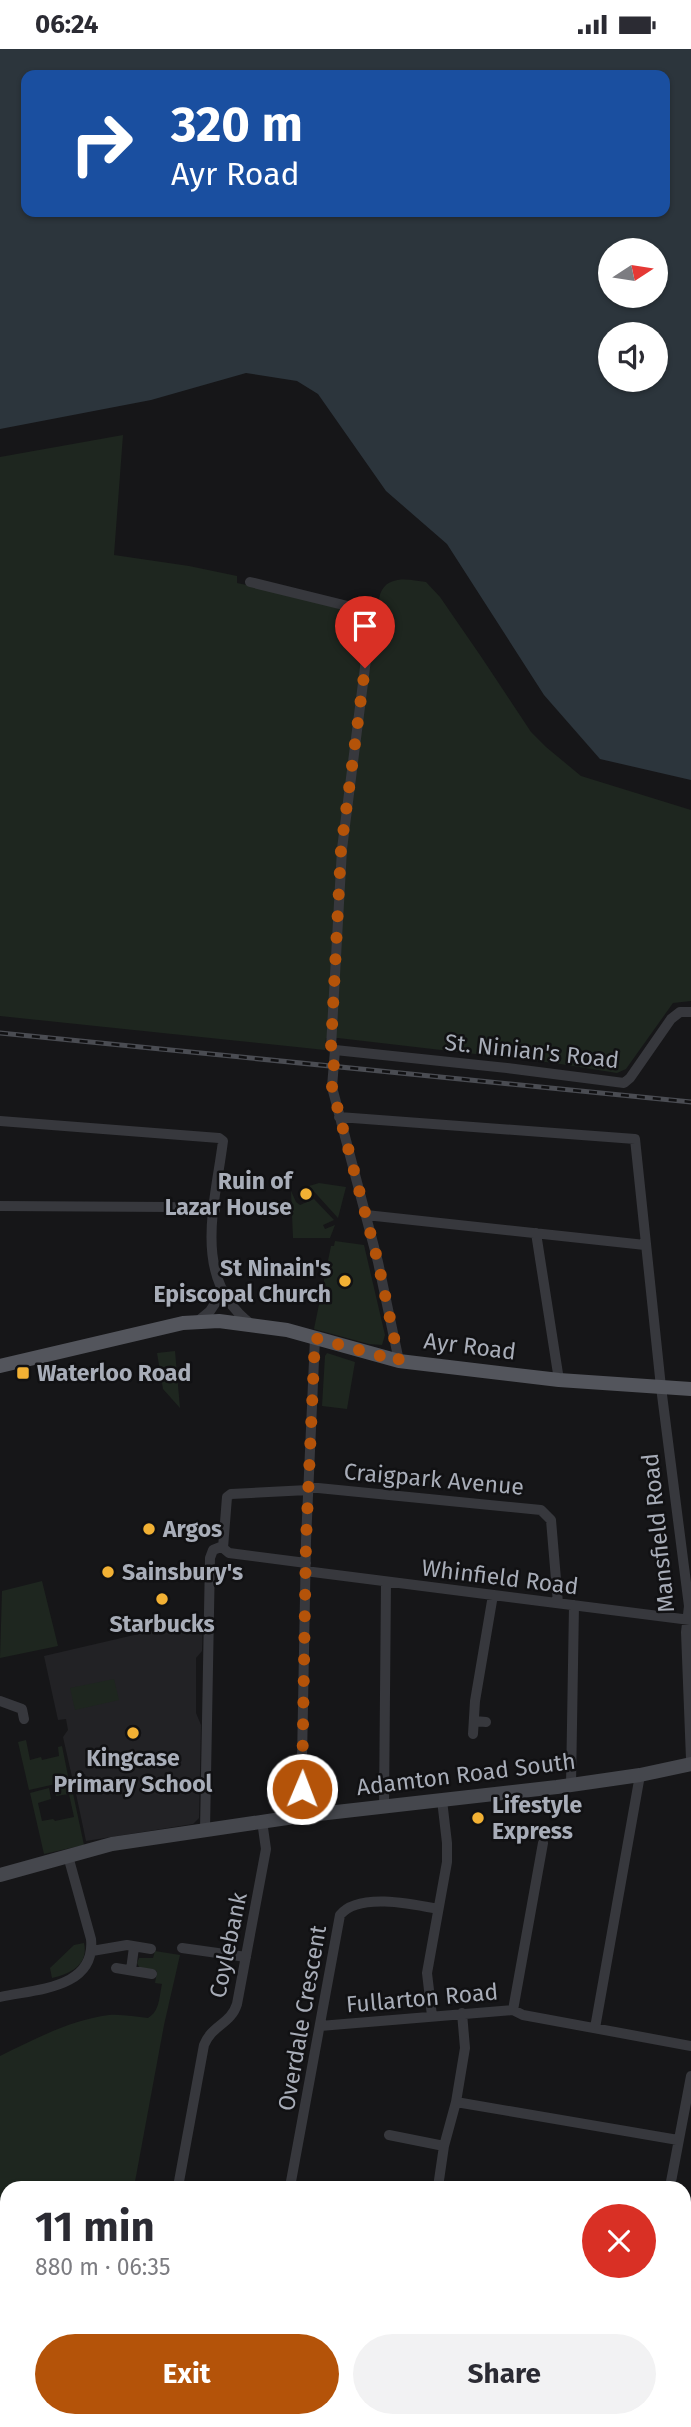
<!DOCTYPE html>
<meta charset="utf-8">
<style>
:root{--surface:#fff;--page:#f2f2f3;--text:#2b2b33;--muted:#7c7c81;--accent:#b45309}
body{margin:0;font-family:"Fira Sans",sans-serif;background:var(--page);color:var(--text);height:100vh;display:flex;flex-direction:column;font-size:26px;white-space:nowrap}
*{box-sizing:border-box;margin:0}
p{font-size:23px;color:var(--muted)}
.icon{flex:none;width:38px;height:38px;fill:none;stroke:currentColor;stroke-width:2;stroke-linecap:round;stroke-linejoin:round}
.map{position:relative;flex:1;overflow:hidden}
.drawer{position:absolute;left:0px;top:2132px;width:691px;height:247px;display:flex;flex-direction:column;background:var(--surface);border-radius:21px 21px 0 0;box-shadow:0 2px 5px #0004}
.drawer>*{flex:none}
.top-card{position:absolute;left:21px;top:21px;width:649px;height:147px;border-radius:14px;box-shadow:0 2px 5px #0004;background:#1a4fa0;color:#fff;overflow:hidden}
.needle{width:46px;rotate:78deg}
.tools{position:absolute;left:598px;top:189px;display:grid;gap:14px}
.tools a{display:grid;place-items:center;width:70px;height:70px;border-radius:50%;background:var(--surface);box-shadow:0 2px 5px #0004;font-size:35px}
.pin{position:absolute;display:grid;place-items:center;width:60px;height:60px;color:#fff;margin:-72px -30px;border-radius:50% 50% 50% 0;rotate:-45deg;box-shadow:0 0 7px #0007}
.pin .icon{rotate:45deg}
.me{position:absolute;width:77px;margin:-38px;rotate:1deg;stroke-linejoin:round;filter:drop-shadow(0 0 5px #0008)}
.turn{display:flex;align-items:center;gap:24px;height:147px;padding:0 35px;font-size:32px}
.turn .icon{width:91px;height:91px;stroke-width:2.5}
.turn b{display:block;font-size:49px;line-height:60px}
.round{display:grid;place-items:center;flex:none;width:74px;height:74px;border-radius:37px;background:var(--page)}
.head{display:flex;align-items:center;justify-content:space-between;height:119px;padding:0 35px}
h1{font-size:42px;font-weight:700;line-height:52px}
.cta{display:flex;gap:14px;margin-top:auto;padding:14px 35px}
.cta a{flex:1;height:80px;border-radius:42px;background:var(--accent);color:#fff;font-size:28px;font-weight:700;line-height:80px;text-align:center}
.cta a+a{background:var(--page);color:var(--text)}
.status{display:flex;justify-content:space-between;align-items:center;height:49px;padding:0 35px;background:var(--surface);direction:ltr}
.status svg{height:19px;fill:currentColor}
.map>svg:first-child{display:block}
</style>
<div class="status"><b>06:24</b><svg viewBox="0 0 49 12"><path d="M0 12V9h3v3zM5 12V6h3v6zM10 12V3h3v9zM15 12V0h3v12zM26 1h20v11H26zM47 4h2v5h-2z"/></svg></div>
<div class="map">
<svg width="691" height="2378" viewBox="0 0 691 2378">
<rect width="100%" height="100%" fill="#161618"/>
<!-- built -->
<path fill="#222225" d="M203 1570 202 1602 196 1609V1664L201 1676 199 1769 193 1775 86 1792 75 1740 88 1737 85 1725 72 1728 63 1688 68 1681 66 1670 58 1671 44 1607Z"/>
<!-- green -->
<path fill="#1e261f" d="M123 386 114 506 189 517 237 527V534L377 564C379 558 378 547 382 541 391 526 411 531 426 533L440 548 482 609 531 683 546 698 581 727 691 761V952L673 954 626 1020 617 1024 554 1014 338 989H326L325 1001 0 967V408Z
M319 1134 346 1138 338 1169 309 1137Z
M291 1142 296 1153 300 1156 314 1150 334 1171 323 1176 325 1180 335 1176 330 1189H293Z
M335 1192 364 1196 385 1286 382 1296 369 1295 314 1280 331 1197H334Z
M175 1302 180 1359 163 1340 157 1304Z
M327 1304 355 1313 347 1360 322 1357 325 1307Z
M42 1532 58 1597 0 1609 2 1542Z
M114 1630 119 1651 75 1661 70 1639Z
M26 1691 30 1711 41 1708 42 1711 59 1707 58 1698 62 1697 69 1732 29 1741 18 1693Z
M71 1735 84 1796 44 1805 30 1744 49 1739 51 1750 38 1754 42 1772 53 1770 55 1772 74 1768 69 1745 56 1747 54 1739Z
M84 1894C89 1916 70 1925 52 1929L50 1919 74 1896Z
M155 1902 180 1906 164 1976 134 2138H7V2189L0 2186V2007C35 1990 70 1971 109 1966 122 1965 136 1968 148 1969 160 1962 159 1948 162 1935L155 1934 157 1922 140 1920 137 1914 139 1909H153Z"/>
<!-- water -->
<path fill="#2c353c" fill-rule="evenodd" d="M0 0H691V731L600 710 544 646 447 495 386 442 318 345 297 332 246 324 151 351 0 380ZM26 26H665V163H26ZM611 201H656V247H611ZM611 285H656V331H611Z"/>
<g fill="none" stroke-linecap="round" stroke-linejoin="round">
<!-- street -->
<path stroke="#37383d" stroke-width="10" d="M250 533 372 563 342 800 331 998 335 1001 507 1019 624 1034 630 1029 671 970 680 963H691
M332 1038 378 1213 399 1312
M339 1068 635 1090 661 1338 689 1557 686 1583 691 1710
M0 1072 219 1089 223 1092C215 1156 191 1230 251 1275
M0 1157 171 1158 215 1161
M366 1166 645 1196
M536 1184 559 1331
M198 1272 210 1262 222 1244
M308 1438 541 1461 551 1471 558 1554
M306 1514 229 1504 223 1499 227 1448 231 1445 308 1441
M305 1522 690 1571
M0 1652 22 1660 24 1670
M474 1672 486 1673
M473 1685 475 1652 493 1546
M571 1736 574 1556
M384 1757 386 1533
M301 1767 306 1492 315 1289
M205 1781 210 1509 213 1501 223 1497
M182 1899 246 1908
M92 1902 127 1896 151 1900
M116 1919 152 1925
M131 1921 134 1898
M0 1948C35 1940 96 1940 91 1890L68 1807
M513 1961 543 1794
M432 1967 427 1924 447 1813V1794L442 1751
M320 1977 513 1961 523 1966 691 1997
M595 1979 640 1726
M456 2053 678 2091
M389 2086 444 2097
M178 2138 204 1996C212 1976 231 1975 237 1955L266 1800 262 1772
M290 2138 340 1866C358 1843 413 1855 438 1860
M438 2138 444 2097 456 2053 465 1999 462 1964
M670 2138 691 2027
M684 2209 691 2210
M0 2271 7 2273
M684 2312 691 2314
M684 2360 691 2363
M196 2378V2371
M340 2378V2371
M397 2378 398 2371"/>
<!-- secondary -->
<path stroke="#45474d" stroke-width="14" d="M0 1826 112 1795 301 1767 557 1738 640 1726 691 1715"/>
<!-- primary -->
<path stroke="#53555c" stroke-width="14" d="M0 1317 183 1274 219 1272 287 1281 399 1312 559 1331 691 1340"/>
<!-- rail casing -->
<g stroke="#4a4c52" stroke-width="5">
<path id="rail" d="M0 984 691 1053"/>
</g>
<!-- rail -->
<use href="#rail" stroke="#111113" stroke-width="2.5" stroke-dasharray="8" stroke-linecap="butt"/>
<!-- street-bridge -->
<path stroke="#37383d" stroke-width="10" d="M332 1038 335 1001"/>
</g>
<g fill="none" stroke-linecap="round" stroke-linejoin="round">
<!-- route -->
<path stroke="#b45309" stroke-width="12" stroke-dasharray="0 21.6" d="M302 1740 306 1492 315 1289 399 1312 378 1213 332 1038 335 1001 331 998 341 800 365 619"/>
</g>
<!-- markers -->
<g fill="#f2b134" stroke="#111113" stroke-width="2.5">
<circle cx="306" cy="1145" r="7"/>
<circle cx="345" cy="1232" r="7"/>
<rect x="16" y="1317" width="14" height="14" rx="3.5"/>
<circle cx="149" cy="1480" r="7"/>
<circle cx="108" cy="1523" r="7"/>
<circle cx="162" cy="1550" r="7"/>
<circle cx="133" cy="1684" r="7"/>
<circle cx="478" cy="1769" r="7"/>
</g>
<g text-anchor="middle" stroke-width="5" stroke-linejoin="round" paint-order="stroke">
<!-- street labels -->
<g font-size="23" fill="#a8adb8" stroke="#111113">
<text transform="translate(532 1002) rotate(6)" y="8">St. Ninian's Road</text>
<text transform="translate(470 1297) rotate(7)" y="8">Ayr Road</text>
<text transform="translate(434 1430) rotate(5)" y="8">Craigpark Avenue</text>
<text transform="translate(658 1484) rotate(-96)" y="8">Mansfield Road</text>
<text transform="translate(500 1528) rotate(7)" y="8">Whinfield Road</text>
<text transform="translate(466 1725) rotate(-7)" y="8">Adamton Road South</text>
<text transform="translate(228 1896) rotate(-78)" y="8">Coylebank</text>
<text transform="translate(422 1949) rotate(-5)" y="8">Fullarton Road</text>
<text transform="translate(302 1969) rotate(-80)" y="8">Overdale Crescent</text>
</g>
<!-- poi labels -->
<g font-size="23" font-weight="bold" fill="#a8adb8" stroke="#111113" text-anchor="start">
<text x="292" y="1140" text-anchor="end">Ruin of<tspan x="292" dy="26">Lazar House</tspan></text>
<text x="331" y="1227" text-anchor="end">St Ninain's<tspan x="331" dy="26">Episcopal Church</tspan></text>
<text x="37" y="1332">Waterloo Road</text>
<text x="163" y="1488">Argos</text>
<text x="122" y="1531">Sainsbury's</text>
<text x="162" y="1583" text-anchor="middle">Starbucks</text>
<text x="133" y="1717" text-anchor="middle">Kingcase<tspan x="133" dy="26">Primary School</tspan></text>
<text x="492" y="1764">Lifestyle<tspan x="492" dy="26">Express</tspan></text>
</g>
</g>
</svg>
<div class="tools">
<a><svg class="needle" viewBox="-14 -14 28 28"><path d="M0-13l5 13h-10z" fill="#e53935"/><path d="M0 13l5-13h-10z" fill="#7c7c81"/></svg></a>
<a><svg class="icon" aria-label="sound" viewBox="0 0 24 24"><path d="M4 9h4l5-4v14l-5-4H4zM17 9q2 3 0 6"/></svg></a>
</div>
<div class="pin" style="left:365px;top:619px;background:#d93025"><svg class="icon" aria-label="arrive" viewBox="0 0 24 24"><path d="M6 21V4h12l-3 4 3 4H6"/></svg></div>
<svg class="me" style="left:302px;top:1740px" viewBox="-20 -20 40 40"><circle r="17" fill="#b45309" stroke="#fff" stroke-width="3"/><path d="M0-11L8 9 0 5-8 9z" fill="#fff"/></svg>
<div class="top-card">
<div class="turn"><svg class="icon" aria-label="right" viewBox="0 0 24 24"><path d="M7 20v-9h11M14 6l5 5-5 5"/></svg><div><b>320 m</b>Ayr Road</div></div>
</div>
<section class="drawer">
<div class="head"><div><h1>11 min</h1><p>880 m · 06:35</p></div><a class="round" style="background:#d93025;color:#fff"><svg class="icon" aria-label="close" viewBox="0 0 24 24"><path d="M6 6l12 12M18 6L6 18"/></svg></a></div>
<div class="cta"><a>Exit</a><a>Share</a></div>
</section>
</div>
